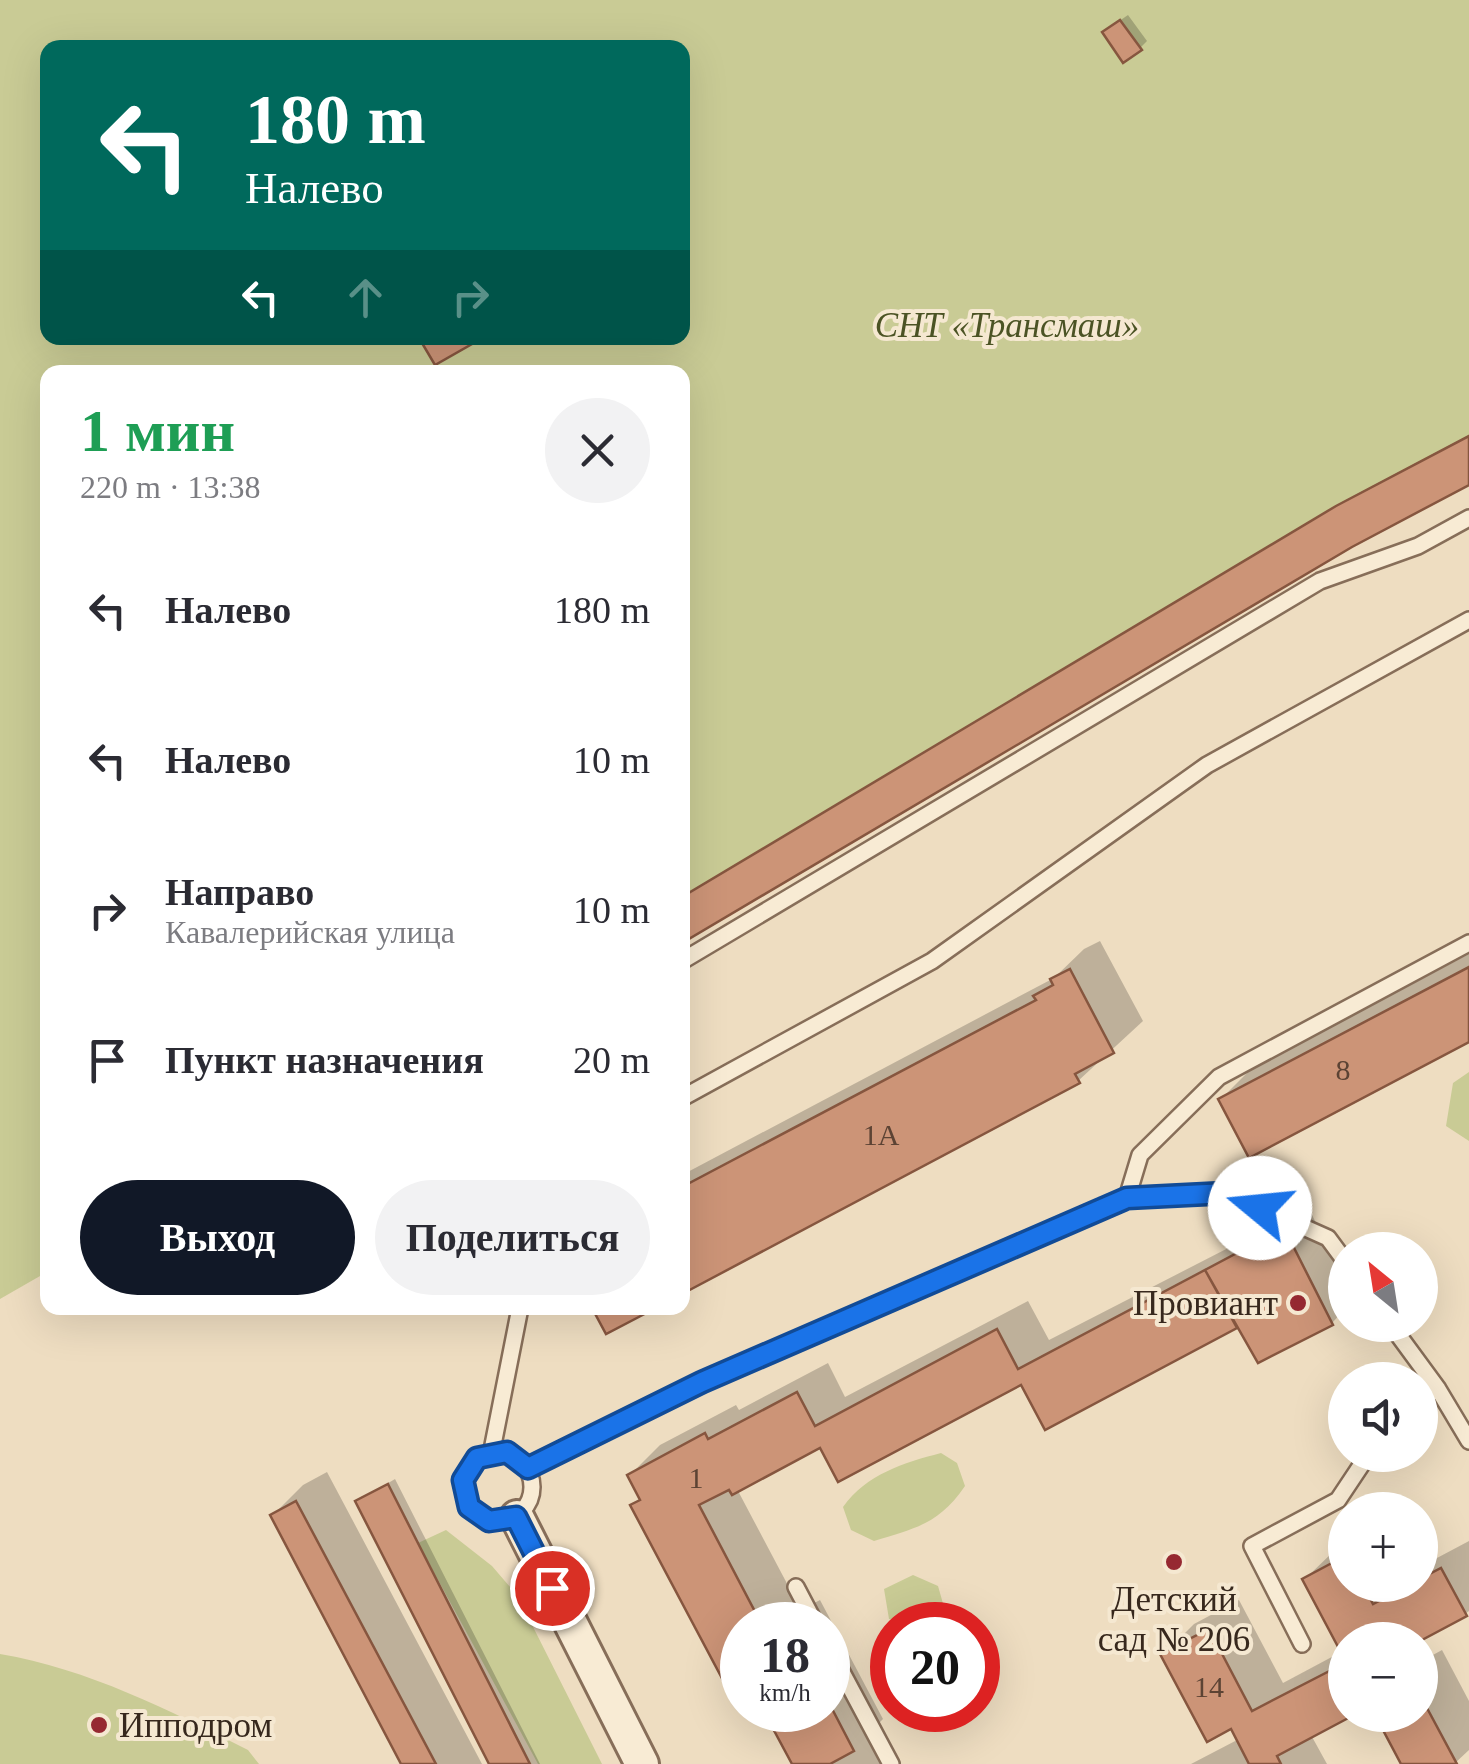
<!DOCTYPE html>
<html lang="ru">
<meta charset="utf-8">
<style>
:root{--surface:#fff;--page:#f2f2f3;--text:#2b2b33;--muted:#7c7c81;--accent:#111827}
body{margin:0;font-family:"Times New Roman",serif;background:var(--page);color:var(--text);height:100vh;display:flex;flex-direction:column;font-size:38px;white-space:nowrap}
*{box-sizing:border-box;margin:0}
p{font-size:32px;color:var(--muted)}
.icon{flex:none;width:55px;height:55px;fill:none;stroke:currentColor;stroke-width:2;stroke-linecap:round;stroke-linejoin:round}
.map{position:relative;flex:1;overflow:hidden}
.details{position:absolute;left:40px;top:365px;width:650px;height:950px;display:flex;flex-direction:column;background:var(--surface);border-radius:20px;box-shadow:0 10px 40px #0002}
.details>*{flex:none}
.banner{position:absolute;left:40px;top:40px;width:650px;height:305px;border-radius:20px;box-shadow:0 10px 40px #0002;background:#00695c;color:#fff;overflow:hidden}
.needle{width:65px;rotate:330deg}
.buttons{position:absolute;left:1328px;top:1232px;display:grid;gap:20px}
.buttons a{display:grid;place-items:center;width:110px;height:110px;border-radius:50%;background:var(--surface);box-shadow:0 10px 40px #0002;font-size:50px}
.speed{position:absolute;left:720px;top:1602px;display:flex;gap:20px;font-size:50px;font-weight:700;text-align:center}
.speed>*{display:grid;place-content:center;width:130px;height:130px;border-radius:50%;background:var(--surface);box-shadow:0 10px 40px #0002;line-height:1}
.speed small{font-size:25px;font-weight:400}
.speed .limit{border:15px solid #d22;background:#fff;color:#111}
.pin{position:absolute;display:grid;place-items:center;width:85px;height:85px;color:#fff;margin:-42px;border:5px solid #fff;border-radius:50%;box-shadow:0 2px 10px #0007}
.me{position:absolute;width:110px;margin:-55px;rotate:287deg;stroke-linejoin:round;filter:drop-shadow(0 0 8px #0008)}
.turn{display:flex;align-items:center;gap:35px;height:210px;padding:0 40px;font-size:45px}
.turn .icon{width:130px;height:130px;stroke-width:2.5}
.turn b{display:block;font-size:70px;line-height:85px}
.lanes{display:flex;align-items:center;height:95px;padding:0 40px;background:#0003;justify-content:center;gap:50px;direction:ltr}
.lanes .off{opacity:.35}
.round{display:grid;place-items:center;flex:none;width:105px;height:105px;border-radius:52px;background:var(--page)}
.head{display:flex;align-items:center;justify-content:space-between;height:170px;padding:0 40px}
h1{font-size:60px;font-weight:700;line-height:75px;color:#1e9e55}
.cta{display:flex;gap:20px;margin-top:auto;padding:20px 40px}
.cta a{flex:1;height:115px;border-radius:60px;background:var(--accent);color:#fff;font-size:40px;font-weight:700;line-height:115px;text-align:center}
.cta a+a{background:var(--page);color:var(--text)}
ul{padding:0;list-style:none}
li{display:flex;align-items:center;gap:30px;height:150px;padding:0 40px}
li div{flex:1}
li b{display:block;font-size:38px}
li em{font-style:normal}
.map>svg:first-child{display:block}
</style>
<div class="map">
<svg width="1469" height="1764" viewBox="0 0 1469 1764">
<rect width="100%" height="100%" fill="#eeddc1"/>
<!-- green -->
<path fill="#c9cb95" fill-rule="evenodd" d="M0 0H1469V436L1336 506 683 897 682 372H48L47 1272 0 1299ZM48 48H682V338H48Z
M1469 1072V1141L1446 1126 1453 1083Z
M941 1453 957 1463 965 1486C939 1524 916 1528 874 1541L851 1530 843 1507C867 1474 903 1463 941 1453Z
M446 1530 492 1566 517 1595 602 1764H538L418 1543Z
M913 1575 938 1586 944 1607 923 1625 889 1619 884 1589Z
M0 1654C88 1669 169 1710 248 1750L259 1764H0Z"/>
<!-- shadow -->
<path fill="#0003" d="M1128 15 1147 41 1140 48 1112 26Z
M1469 435V482L682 897 1346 500Z
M1100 941 1143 1021 1078 1081 682 1291V1175L1054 978 1084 949Z
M1469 954V1039L1221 1099 1251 1069Z
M1308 1207 1345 1281V1309L1332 1323H1238L1023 1382 822 1444 737 1489 801 1610 820 1600 883 1719 868 1734 895 1764H795L766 1710H828V1625H742V1669L725 1679 633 1506 641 1497 630 1475 660 1445 736 1405 739 1410 828 1363 845 1397 1028 1301 1049 1340Z
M1345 1406V1437L1334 1415Z
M327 1472 482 1764H403L273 1515 303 1485Z
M395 1479 540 1764H492L358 1501Z
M1469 1541V1611L1465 1614 1345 1640V1715H1348L1311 1735 1327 1764H1191L1239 1739 1232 1726 1163 1655 1194 1624 1239 1600 1283 1683 1343 1651 1305 1579 1336 1549 1345 1544V1585H1420V1567Z
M1442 1650 1469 1701V1750L1454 1764H1404L1378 1715H1420V1662Z"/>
<!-- building -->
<path fill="#cc9477" stroke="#86563f" stroke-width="2.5" d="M1120 20 1142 50 1123 63 1102 32Z
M419 338H478L479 340 435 365Z
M1469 436V485L1352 547 682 943V897L1336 506Z
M1469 967V1042L1249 1158 1218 1099Z
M1070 969 1114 1053 1075 1074 1080 1083 682 1294V1187L1036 1000 1033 996 1053 985 1050 979Z
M1284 1228 1333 1325 1258 1363 1205 1270Z
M1205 1270 1237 1328 1045 1430 1021 1385 838 1482 820 1448 732 1495 729 1490 699 1505 762 1625H742V1672L724 1682 630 1505 640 1500 627 1475 705 1433 708 1439 797 1392 815 1426 997 1329 1018 1369Z
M592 1308H656L606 1334Z
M388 1484 530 1764H489L355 1501Z
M296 1501 436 1764H401L270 1515Z
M1345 1556V1585H1363L1373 1604 1410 1585H1420V1579L1441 1568 1467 1616 1420 1641 1345 1640V1660L1302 1579Z
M1209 1629 1252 1711 1345 1663V1715H1354L1277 1756 1281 1764H1249L1231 1729 1207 1742 1160 1654Z
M1420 1695 1457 1764H1401L1375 1715H1420Z
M828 1701 854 1751 830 1764H792L763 1710H828Z"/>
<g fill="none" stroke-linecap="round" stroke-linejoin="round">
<!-- lane casing -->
<g stroke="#876e59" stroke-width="20">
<path id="lane" d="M682 961 1320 581 1418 546 1469 518
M682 1098 932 961 1207 765 1469 620
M1127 1198 1140 1155 1219 1077 1469 943
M1391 1325 1438 1389 1469 1441
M1420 1398 1438 1389
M464 1487a34 34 0 1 1 68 0a34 34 0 1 1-68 0Z
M491 1455 520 1308
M528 1467 702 1382 1127 1198 1227 1193 1328 1238 1345 1261
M796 1587 816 1625
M1302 1644 1252 1546 1338 1500 1368 1455
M828 1646 891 1764"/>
</g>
<!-- street casing -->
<g stroke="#876e59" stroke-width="38">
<path id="street" d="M517 1517 642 1764"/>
</g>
<!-- lane -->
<use href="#lane" stroke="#f8ebd4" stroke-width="15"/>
<!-- street -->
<use href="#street" stroke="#f8ebd4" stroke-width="32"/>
</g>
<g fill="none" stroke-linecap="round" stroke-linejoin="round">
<!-- route casing -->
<g stroke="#114b97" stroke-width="25">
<path id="route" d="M552 1588 516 1517 489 1521 469 1507 463 1480 477 1458 507 1452 528 1468 702 1382 1127 1198 1227 1193 1260 1208"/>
</g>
<!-- route -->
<use href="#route" stroke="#1a73e8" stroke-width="18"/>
</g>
<!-- markers -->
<g fill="#962932" stroke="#f5e8d1" stroke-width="4">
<circle cx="1298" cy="1303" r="10"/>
<circle cx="1174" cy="1562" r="10"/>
<circle cx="99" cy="1725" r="10"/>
</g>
<g text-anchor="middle" stroke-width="8" stroke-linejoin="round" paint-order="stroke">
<!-- number labels -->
<g font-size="30" fill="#5c4334">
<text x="1343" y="1080">8</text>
<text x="881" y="1145">1А</text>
<text x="696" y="1488">1</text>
<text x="1209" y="1697">14</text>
</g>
<!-- park labels -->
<g font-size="35" font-style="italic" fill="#4b5324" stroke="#f5e8d1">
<text x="1007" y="337">СНТ «Трансмаш»</text>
</g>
<!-- poi labels -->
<g font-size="35" fill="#37281d" stroke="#f5e8d1" text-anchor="end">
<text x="1278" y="1315">Провиант</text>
<text x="1174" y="1611" text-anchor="middle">Детский<tspan x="1174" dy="40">сад № 206</tspan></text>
<text x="119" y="1737" text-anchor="start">Ипподром</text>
</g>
</g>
</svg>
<div class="buttons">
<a><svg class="needle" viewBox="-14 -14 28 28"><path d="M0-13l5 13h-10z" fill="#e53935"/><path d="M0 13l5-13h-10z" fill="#7c7c81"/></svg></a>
<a><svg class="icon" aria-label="sound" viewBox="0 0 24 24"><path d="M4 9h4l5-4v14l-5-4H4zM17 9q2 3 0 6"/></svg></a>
<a>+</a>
<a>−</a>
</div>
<div class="speed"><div>18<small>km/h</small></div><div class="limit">20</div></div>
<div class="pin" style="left:552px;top:1588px;background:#d93025"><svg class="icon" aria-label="arrive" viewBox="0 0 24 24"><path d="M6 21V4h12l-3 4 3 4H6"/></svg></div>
<svg class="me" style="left:1260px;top:1208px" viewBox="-20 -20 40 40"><circle r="19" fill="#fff"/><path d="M0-13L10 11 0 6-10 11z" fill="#1a73e8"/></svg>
<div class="banner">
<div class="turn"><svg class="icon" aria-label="left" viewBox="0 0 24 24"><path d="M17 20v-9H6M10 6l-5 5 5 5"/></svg><div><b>180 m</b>Налево</div></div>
<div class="lanes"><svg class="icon" aria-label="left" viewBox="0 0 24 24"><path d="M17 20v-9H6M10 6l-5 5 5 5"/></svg><svg class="icon off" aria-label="ahead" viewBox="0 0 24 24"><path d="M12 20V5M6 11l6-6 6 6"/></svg><svg class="icon off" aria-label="right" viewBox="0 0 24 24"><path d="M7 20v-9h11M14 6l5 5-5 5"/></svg></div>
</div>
<section class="details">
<div class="head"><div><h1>1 мин</h1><p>220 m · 13:38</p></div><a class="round"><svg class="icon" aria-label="close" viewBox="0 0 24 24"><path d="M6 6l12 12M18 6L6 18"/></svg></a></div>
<ul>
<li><svg class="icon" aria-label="left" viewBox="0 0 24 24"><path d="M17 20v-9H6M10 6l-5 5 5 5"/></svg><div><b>Налево</b></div><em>180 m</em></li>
<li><svg class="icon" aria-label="left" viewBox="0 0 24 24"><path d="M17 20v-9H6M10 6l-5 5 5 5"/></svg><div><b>Налево</b></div><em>10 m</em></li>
<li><svg class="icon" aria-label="right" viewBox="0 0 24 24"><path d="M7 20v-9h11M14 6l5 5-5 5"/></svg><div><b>Направо</b><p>Кавалерийская улица</p></div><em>10 m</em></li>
<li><svg class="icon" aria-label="arrive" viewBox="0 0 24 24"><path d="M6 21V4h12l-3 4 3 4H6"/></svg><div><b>Пункт назначения</b></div><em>20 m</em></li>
</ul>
<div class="cta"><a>Выход</a><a>Поделиться</a></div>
</section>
</div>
